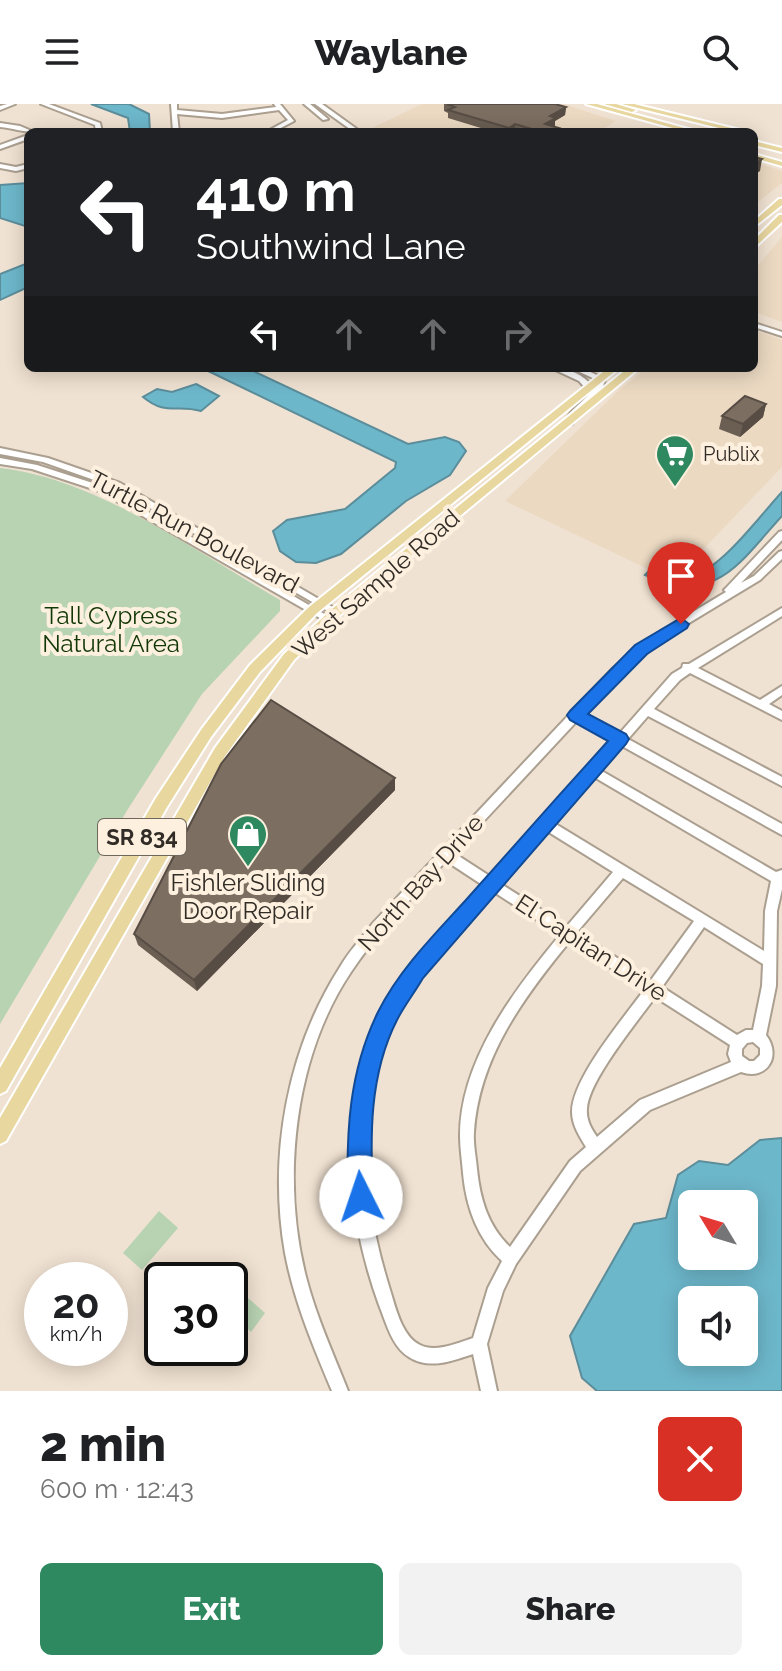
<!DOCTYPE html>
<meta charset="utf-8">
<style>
:root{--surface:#fff;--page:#f2f2f2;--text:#202124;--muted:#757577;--accent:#2e8960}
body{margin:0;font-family:Raleway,sans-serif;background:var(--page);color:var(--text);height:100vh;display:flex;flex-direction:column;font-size:30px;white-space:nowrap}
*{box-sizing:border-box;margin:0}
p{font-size:26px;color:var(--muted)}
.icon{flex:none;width:44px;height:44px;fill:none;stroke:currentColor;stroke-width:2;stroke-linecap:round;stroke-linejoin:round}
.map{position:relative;height:1287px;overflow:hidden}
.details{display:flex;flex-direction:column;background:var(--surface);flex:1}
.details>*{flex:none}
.top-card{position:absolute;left:24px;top:24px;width:734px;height:244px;border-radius:12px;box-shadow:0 4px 20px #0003;background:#202124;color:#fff;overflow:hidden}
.needle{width:52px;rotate:308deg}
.fabs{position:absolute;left:678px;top:1086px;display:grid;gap:16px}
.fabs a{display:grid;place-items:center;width:80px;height:80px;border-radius:12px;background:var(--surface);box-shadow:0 4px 20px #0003;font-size:40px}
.speed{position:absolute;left:24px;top:1158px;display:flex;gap:16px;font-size:40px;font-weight:700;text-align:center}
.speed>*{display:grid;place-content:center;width:104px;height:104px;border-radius:50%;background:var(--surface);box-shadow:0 4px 20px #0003;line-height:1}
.speed small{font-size:20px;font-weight:400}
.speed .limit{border:4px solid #111;border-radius:12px;background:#fff;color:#111}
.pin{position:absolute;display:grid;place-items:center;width:68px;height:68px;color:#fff;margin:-82px -34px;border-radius:50% 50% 50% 0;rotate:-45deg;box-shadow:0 0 8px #0007}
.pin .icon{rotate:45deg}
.me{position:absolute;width:88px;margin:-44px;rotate:356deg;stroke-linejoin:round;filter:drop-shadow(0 0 6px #0008)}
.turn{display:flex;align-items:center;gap:28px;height:168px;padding:0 40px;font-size:36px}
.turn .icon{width:104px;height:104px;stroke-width:2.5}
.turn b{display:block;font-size:56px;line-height:68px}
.lanes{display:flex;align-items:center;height:76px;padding:0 40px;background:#0003;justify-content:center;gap:40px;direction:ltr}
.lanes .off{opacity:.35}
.round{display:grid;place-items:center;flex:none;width:84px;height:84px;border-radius:12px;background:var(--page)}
.summary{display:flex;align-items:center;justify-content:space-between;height:136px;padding:0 40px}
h1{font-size:48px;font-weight:800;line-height:60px}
.action{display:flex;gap:16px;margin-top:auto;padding:16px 40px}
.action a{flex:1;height:92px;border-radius:12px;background:var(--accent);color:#fff;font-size:32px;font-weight:800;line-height:92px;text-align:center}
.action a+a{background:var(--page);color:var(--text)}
header{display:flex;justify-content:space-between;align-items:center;height:104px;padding:0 40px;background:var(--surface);font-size:36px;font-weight:800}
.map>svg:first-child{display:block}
</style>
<header><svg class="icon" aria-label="menu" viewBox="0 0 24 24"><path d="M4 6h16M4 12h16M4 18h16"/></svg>Waylane<svg class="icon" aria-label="search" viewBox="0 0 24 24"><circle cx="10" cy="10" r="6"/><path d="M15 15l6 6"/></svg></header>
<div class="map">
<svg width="782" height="1287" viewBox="0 0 782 1287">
<rect width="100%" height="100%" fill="#f0e2d2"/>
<!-- built -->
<path fill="#ebd9c2" d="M422 0H563L616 17 598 28 368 26Z
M754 58 782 67V79L754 101Z
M782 133V218L754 208V166Z
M754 226 782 236V363L673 477 505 397 620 285 647 264H754Z"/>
<!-- green -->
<path fill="#b8d3b2" d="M0 364C95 374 197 448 280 496V507L202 590 128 705 0 920Z
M159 1107 178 1124 142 1166 123 1149Z
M232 1180 265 1209 251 1228 230 1208Z"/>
<!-- water -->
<path fill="#6db7cb" stroke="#5b8d9a" stroke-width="2" fill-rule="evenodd" d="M91 0H129L149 10 150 28H130L128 14Z
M28 79V123L0 114V81Z
M28 159V183L0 196V170Z
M202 264H247L408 340 445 333 459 338 466 347 450 371 406 397 341 450 316 459 296 458 280 447 273 427 287 416 345 405 395 364 396 358Z
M196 280 219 292 201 307C176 300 166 312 143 293L157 285 172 288Z
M782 388V412C737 461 718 501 645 471L652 464C664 469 682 473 695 470 721 465 763 408 782 388Z
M782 1034V1287H597L582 1274 570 1232 634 1120 666 1114 678 1071 699 1057 728 1061 760 1036ZM692 1100H744V1152H692ZM692 1196H744V1248H692Z"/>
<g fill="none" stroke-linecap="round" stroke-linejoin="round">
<!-- minor casing -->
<g stroke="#ab9f90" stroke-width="4">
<path id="minor" d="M7 0H15L0 6V2Z
M41 0H49L100 19 102 28H96L95 21Z
M171 0H177V6L222 10 276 3 274 0H280L294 17 273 28H266L288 16 279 6 222 14 177 10 179 28H173Z
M304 0H310L328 15 323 16Z
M315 0H322L361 28H354Z
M0 19 20 22 34 28C23 28 12 24 0 23Z
M222 26 232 28H219Z
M28 31V35L0 45V41Z
M0 60 16 63 28 60V64L16 67 0 64Z
M754 219 782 228V232L754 223Z
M551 264C569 264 583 270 594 284L587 286 579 277Z
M571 264H582L605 275C602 295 581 302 572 320H569L565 318C572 301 593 294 597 276Z
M0 344 48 354 120 379 341 508 336 511 333 510 114 383 43 358 0 350Z
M0 354 37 361 105 383 333 515 328 518 325 517 99 387 32 365 0 360Z
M782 427V436L741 479 754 472 779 448 782 447V455L760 476 669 531 621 570 583 610 619 630 672 570 682 564 683 560H689L782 504V512L698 564 760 596 782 582V591L769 600 782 607V616L690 569 680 576 654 605 782 673V682L648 612 628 635 782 720V731L622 642 600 666 776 768 782 766V785L777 807 776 882 766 931C782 952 767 977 741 968L650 1006 580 1067 516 1160 503 1187 487 1240 497 1287H481L473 1250C452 1257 429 1266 409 1253 392 1243 386 1218 379 1201 350 1121 338 1025 368 944 372 932 376 920 381 910 405 861 448 821 484 782L446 757C413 793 378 827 351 868 294 953 281 1075 306 1173 316 1212 333 1249 348 1287H332C313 1242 294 1197 285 1149 268 1052 287 946 340 863 349 847 362 834 373 819L613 564 661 527 726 488 724 486 726 484 779 428ZM577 617 613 637 491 773 454 749ZM594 673 771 777 765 807 764 847 554 719ZM547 727 613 768 567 822 501 780ZM623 774 694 817 651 876 577 828ZM494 788 560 831C514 886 460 957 460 1032 460 1044 462 1056 463 1069 466 1102 477 1134 502 1157L488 1184 473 1234C458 1239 435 1249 420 1241 403 1233 396 1206 391 1189 363 1101 352 1002 392 916 413 871 460 826 494 788ZM704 823 763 860 762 882 753 926H746L737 931 662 883ZM570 837 644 886C624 914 572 974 572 1008 572 1021 580 1033 586 1043L570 1057 510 1143C488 1122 480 1095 477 1065 476 1053 473 1040 474 1028 479 953 524 893 570 837ZM655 893 730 941 728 950 731 958 640 996 597 1033C591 1024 586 1016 587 1005 588 977 638 917 655 893ZM753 938 760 944V951L754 957H749L742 952V945L747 939Z"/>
</g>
<!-- major casing -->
<g stroke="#fff" stroke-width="4">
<path id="major" d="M586 0H597L699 28H687Z
M604 0H616L636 6 632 8Z
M622 0H634L748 28H735Z
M754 37 782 44V48L754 41Z
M754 50 782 58V62L754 54Z
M779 95H782V101L754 123V117Z
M779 111H782V118L754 144V136Z
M608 264H619L317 509 260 568 211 633 167 703 6 987 0 990V964L156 694 201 626 250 561 309 503Z
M628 264H639L340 511 294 556 225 652 6 1037 0 1040V1014L215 644 284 550 332 505Z"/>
</g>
<!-- minor -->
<use href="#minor" fill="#fff" fill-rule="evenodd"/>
<!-- major -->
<use href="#major" fill="#e9d7a0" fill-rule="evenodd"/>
</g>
<!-- wall -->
<path fill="#6b5f53" d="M444 0H555L566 3 565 11 555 17V22L559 28H494L448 14V9L444 7Z
M766 300 763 313 740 333 719 325 722 312Z
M395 674V686L197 887 138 841 134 830Z"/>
<!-- shaded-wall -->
<path fill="#574d44" d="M566 3 565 11 555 17V22L545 20 550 12Z
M515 20V28H508L509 24Z
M762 55 760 67 754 71V61Z
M766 300 763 313 740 333 743 320Z
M395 674V686L197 887 194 876Z"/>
<!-- building -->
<path fill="#7c6e61" stroke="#574d44" stroke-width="2" d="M447 0H555L566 3 550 12 556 14 545 20 559 24 552 28H542L515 20 509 24 448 6 455 3Z
M754 53 762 55 754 61Z
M745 292 766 300 743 320 722 312Z
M271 596 395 674 194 876 134 830 221 660Z"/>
<!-- route -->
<path fill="#1a73e8" stroke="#114b97" stroke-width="2" d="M681 514 689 520 687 524 647 550 588 610 626 630 629 635 626 640 423 874C415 888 404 902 397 916 369 971 370 1033 373 1093L369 1101 361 1105 352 1101 348 1093C346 1028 349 967 378 908 399 866 434 831 465 797 512 744 560 690 608 637L570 616 567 611 570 607 635 541Z"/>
<!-- icons -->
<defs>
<g id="supermarket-pin" transform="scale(2)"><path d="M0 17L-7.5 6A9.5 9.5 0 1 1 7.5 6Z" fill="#2e8960" stroke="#fdf0df"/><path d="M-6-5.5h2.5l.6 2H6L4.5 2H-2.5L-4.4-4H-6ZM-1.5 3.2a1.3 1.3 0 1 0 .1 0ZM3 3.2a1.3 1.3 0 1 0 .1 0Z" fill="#fff"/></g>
<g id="shop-pin" transform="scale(2)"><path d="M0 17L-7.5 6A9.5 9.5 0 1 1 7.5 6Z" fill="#2e8960" stroke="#fdf0df"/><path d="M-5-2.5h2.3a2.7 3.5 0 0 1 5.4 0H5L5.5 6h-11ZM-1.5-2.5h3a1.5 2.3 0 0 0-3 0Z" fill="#fff"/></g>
</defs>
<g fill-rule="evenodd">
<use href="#supermarket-pin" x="675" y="350"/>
<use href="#shop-pin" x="248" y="730"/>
</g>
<g text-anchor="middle" stroke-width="8" stroke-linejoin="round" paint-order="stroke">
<!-- far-poi labels -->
<g font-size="20" fill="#322c26" stroke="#fdf0df" text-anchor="start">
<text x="703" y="357">Publix</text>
</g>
<!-- shield labels -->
<rect fill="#fdf0df" stroke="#6f675e" stroke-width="2" x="98" y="715" width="88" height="36" rx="6"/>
<g font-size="22" font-weight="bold" fill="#322c26">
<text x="142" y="741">SR 834</text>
</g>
<!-- street labels -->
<g font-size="24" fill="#322c26" stroke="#fdf0df">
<text transform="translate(194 428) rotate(28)" y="8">Turtle Run Boulevard</text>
<text transform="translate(376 480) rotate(-41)" y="8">West Sample Road</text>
<text transform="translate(421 779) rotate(-48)" y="8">North Bay Drive</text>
<text transform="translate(591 844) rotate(33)" y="8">El Capitan Drive</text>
</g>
<!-- park labels -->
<g font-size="24" fill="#113706" stroke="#fdf0df">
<text x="111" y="520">Tall Cypress<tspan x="111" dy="28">Natural Area</tspan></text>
</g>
<!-- poi labels -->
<g font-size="24" fill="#322c26" stroke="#fdf0df">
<text x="248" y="787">Fishler Sliding<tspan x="248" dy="28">Door Repair</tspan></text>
</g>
</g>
</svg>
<div class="fabs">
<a><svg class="needle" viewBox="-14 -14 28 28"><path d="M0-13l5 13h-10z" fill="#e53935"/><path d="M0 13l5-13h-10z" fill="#757577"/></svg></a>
<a><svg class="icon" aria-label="sound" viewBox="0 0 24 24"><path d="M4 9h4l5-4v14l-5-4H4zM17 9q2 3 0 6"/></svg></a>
</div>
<div class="speed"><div>20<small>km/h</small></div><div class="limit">30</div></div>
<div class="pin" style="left:681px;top:520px;background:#d93025"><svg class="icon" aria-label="arrive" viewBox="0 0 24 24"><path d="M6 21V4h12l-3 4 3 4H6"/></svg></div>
<svg class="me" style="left:361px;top:1093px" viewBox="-20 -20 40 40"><circle r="19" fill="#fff"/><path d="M0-13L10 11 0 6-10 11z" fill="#1a73e8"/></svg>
<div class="top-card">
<div class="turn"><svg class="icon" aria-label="left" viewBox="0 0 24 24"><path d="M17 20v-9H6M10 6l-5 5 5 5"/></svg><div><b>410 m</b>Southwind Lane</div></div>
<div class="lanes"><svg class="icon" aria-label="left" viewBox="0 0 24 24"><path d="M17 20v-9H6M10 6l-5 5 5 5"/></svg><svg class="icon off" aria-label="ahead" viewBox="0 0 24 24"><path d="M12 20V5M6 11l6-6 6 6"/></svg><svg class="icon off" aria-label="ahead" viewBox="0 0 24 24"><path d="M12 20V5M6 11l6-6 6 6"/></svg><svg class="icon off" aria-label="right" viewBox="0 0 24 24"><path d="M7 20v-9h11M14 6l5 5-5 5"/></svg></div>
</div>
</div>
<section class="details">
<div class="summary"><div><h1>2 min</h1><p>600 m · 12:43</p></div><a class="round" style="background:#d93025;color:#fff"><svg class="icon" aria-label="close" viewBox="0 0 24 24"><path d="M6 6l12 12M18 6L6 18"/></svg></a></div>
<div class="action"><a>Exit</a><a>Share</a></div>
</section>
